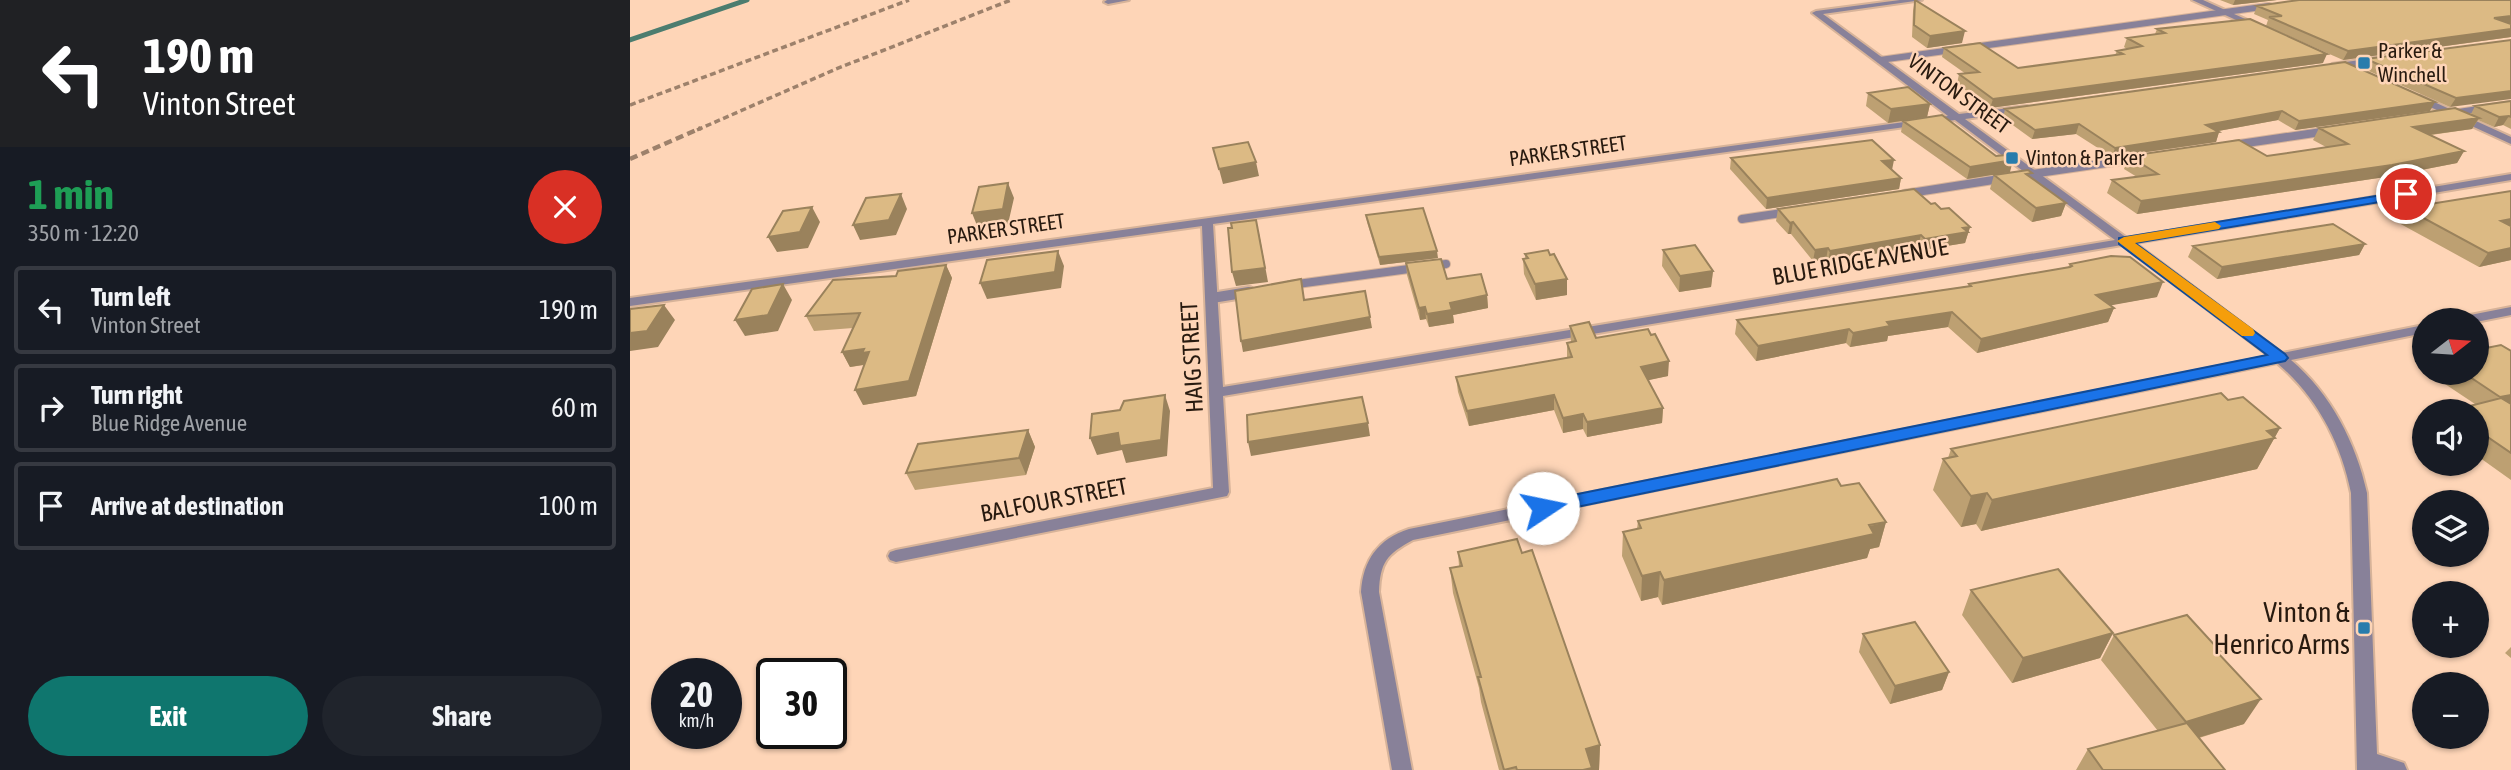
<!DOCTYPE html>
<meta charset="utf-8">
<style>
:root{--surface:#171b24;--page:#20242c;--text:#f1f3f6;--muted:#9ea1a6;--line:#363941;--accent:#0f766e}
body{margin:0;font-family:"Asap Condensed",sans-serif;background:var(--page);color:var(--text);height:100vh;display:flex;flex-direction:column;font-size:26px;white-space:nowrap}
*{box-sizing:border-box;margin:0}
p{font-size:23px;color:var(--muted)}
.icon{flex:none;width:38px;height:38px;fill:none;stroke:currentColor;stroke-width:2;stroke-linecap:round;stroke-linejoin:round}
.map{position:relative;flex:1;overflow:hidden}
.side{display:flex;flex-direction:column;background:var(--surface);width:630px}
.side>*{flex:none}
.hud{background:#202124;color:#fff;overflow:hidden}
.needle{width:46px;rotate:73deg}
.fabs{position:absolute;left:1782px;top:308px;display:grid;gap:14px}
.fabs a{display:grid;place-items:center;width:77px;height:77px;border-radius:50%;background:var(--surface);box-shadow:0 2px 5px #0004;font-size:35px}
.speed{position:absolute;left:21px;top:658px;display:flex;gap:14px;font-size:35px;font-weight:700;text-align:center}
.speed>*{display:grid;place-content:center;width:91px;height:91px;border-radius:50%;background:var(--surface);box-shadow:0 2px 5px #0004;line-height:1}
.speed small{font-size:18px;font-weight:400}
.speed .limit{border:4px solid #111;border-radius:10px;background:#fff;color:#111}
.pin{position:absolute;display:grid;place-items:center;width:60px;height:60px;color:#fff;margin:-30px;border:4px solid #fff;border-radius:50%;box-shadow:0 2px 7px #0007}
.me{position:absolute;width:77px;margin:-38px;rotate:79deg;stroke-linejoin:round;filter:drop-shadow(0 0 5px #0008)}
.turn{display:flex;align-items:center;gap:24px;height:147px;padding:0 28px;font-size:32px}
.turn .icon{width:91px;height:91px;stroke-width:2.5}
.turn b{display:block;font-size:49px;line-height:60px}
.round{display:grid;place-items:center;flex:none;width:74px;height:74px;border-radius:37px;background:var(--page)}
.summary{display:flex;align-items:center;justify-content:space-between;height:119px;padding:0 28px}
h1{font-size:42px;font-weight:700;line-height:52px;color:#1e9e55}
.primary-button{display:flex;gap:14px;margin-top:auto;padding:14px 28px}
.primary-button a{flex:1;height:80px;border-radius:42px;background:var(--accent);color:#fff;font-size:28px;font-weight:700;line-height:80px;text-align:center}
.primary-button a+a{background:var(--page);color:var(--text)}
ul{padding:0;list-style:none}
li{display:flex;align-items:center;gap:21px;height:88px;margin:0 14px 10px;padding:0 14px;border:4px solid var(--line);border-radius:7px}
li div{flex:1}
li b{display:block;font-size:26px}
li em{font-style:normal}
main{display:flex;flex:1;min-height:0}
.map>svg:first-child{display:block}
</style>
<main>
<section class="side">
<div class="hud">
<div class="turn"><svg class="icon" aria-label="left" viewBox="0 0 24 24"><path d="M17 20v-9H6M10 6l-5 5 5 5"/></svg><div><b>190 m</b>Vinton Street</div></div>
</div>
<div class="summary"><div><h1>1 min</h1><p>350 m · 12:20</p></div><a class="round" style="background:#d93025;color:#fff"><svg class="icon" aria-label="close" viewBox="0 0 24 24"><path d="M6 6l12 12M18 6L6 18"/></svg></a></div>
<ul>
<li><svg class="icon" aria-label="left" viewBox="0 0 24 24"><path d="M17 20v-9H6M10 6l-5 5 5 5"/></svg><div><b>Turn left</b><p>Vinton Street</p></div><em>190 m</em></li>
<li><svg class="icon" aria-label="right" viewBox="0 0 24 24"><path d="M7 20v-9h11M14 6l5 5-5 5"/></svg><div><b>Turn right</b><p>Blue Ridge Avenue</p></div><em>60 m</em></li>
<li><svg class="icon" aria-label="arrive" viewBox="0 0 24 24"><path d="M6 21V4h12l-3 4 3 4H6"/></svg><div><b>Arrive at destination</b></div><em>100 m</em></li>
</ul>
<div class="primary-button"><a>Exit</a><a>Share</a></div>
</section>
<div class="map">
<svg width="1881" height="770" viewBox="0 0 1881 770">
<rect width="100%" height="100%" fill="#fed5b7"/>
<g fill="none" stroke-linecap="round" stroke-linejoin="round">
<!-- stream -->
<path stroke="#4c7d6f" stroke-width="5" d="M0 40 117 0"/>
<!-- lane-far2 casing -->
<g stroke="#d7b399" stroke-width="8">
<path id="lane-far2" d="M1250 60 1639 6
M1822 113 1881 104"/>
</g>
<!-- lane-far1 casing -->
<g stroke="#d7b399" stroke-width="10">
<path id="lane-far1" d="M1603 145 1698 131
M1395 175 1511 158
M1274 194 1376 178
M1112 219 1158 212
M660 285 816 264
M607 294 620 292"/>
</g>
<!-- lane casing -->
<g stroke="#d7b399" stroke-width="14">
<path id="lane" d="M582 298 619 292"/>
</g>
<!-- street casing -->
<g stroke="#d7b399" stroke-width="4">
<path id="street" d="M477 0H499L478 4 474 2Z
M1270 0H1292L1193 14 1329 114 1397 106 1399 108 1394 111 1335 119 1497 238 1881 174V180L1505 243 1652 353 1794 325V333L1661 360C1701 394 1726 443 1737 493L1747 754 1774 763 1777 770H1727L1721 493C1711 443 1687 397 1647 363L783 540C757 554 750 562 749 592L782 770H762L731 592C733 560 748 539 779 529L1639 356 1492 245 593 396 599 492 597 496 266 562 260 560 258 556 260 552 266 550 583 488 572 226 0 306V298L1318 116 1182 13 1186 11ZM1325 120 1485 240 593 387 583 224Z
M1562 0H1573L1633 27 1626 29Z
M1751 57 1755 60 1754 62 1702 70 1698 67 1702 64Z
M1785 96H1791L1881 137V144L1785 100Z
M1881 307V315L1846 322 1829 320 1835 316Z"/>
</g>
<!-- lane-far2 -->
<use href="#lane-far2" stroke="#888199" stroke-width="6"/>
<!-- lane-far1 -->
<use href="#lane-far1" stroke="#888199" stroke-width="8"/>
<!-- lane -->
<use href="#lane" stroke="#888199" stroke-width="10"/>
<!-- street -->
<use href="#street" fill="#888199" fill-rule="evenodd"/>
<!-- rail-far1 -->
<path stroke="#9d816b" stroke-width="3.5" stroke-dasharray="6 3.5" stroke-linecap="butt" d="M0 105 279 0
M67 130 206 69 381 0"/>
<!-- rail -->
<path stroke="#9d816b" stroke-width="4.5" stroke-dasharray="8 4.5" stroke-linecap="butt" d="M0 159 71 128"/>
</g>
<!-- wall -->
<path fill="#bda072" d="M1285 0 1332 43 1297 48 1282 37 1283 11Z
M1590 0H1647L1603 5Z
M1881 0V37L1713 60 1636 26 1638 20 1624 14 1627 6Z
M1527 29 1693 63 1360 108 1327 84 1329 74H1336L1312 57 1314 48 1388 68 1485 55 1487 51 1497 49 1494 47 1497 38 1525 34Z
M1881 40 1820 107 1732 68 1736 59Z
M1238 93 1300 104 1297 117 1258 123 1236 106Z
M1881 101V129L1873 125 1864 127 1848 120 1842 129 1801 135 1834 151 1827 163 1755 177 1507 214 1477 193 1482 180 1507 177 1494 169 1499 156H1637L1696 147 1683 140 1689 128 1841 114 1845 106Z
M1375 109 1800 111 1665 130 1648 120 1588 131 1589 132 1586 142 1482 157 1446 134 1402 139 1373 118Z
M1273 121 1366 156 1380 172 1337 179 1271 132Z
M1101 158 1262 170 1271 178 1269 189 1136 209 1100 169Z
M1364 175 1436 203 1431 216 1402 222 1360 189Z
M1881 191V260L1849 267 1767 222 1775 208Z
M1301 204 1311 209 1340 227 1335 243 1292 250 1288 246 1198 262 1196 260 1183 261 1161 234H1158L1146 221 1148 209Z
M736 215 808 258 750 265 737 222Z
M1735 244 1729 255 1587 279 1558 257 1563 246Z
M1033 250 1083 271 1081 287 1049 292 1032 266Z
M895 254 937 279V295L906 300 894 274 893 259 895 258Z
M776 263 857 295 858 308 823 315 824 323 799 327 796 319 790 320 777 275Z
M1440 264 1527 297 1480 305 1484 308 1478 322 1347 353 1318 327 1258 336 1257 341 1220 347 1216 343 1126 361 1105 334 1107 320 1338 286 1339 284 1438 267Z
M316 265 322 278 286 396 233 405 234 365 220 367 212 352 223 328 184 331 176 316 266 276Z
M940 326 966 338 1038 376 1018 380 1033 408 1032 423 957 437 953 429 933 433 924 410 839 426 828 392 826 377 937 358V343L941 342Z
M1881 351V480L1846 455V411H1820L1845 404 1800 374 1801 373H1846Z
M1598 400 1650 428 1627 469 1351 531 1346 524 1331 527 1303 490 1313 459 1318 458 1321 449Z
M398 430 405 447 396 475 285 490 276 473Z
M1211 486 1256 522 1249 547 1240 549 1237 558 1032 605 1028 597 1011 601 992 556 993 532 1007 529 1008 521Z
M828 552 892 553 970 745 969 770H869L851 702 849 688 823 593 820 568 829 566Z
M1341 590 1483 633 1470 658 1382 683 1332 615Z
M1233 634 1319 672 1312 690 1260 704 1229 652Z
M1484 635 1590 651 1588 653 1614 724 1569 738 1595 770H1446L1458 749 1528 731 1471 660Z
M1881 647V658L1875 653Z"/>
<!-- shaded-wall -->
<path fill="#9a825c" d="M1605 0H1647L1603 5Z
M1881 16V24L1864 18Z
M1881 29V37L1713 60 1718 51Z
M1335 31 1332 43 1297 48 1300 36Z
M1697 54 1693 63 1360 108 1363 99Z
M1881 91V99L1820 107 1826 98Z
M1805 102 1800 111 1665 130 1669 121Z
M1300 104 1297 117 1258 123 1261 109Z
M1652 111 1648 120 1572 134 1576 125Z
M1879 116 1873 125 1864 127 1869 117Z
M1849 118 1842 129 1776 138 1783 127Z
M1449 124 1446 134 1402 139 1405 130Z
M1589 132 1586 142 1482 157 1485 148Z
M1834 151 1827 163 1755 177 1507 214 1511 201Z
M1264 160 1262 170 1252 161Z
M1383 160 1380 172 1337 179 1340 167Z
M626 162 629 176 593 184 589 169Z
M1271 178 1269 189 1136 209 1137 198Z
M378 183 384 198 378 224 348 228 342 213Z
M271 194 277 209 266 235 230 240 223 225Z
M1436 203 1431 216 1402 222 1406 208Z
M182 207 190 222 178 248 147 252 138 237Z
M1881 219V231L1871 221Z
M1163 222 1161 234H1158L1160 223Z
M1340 227 1335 243 1292 250 1295 239Z
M629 233 638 282 606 286 602 272Z
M1291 235 1288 246 1198 262 1200 251Z
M1735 244 1729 255 1587 279 1592 267Z
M1198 248 1196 260 1183 261 1185 250Z
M1881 248V260L1849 267 1858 253Z
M428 251 434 266 431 288 357 299 350 283Z
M807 251 808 258 750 265 749 257Z
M316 265 322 278 286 396 233 405 225 390Z
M1083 271 1081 287 1049 292 1050 276Z
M937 279V295L906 300 905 284Z
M1533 282 1527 297 1461 309 1466 295Z
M153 284 162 300 148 331 115 336 105 320Z
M857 295 858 308 823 315 824 323 799 327 797 314 820 303Z
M34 305 45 320 28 347 0 351V333Z
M795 307 796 319 790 320 789 308Z
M1484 308 1478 322 1347 353 1351 339Z
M1322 312 1318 327 1258 336 1257 341 1220 347 1223 333 1257 322Z
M740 317 742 328 613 352 611 341Z
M1219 329 1216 343 1126 361 1128 346Z
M234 349 239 352 238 364 220 367 212 352Z
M1039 361 1038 376 1010 382 1011 367Z
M535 395 540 411 537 456 496 463 492 450 467 455 460 438Z
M924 395V410L839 426 837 411Z
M1881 395V409L1858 414 1870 397Z
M1033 408 1032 423 957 437V422Z
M953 414V429L933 433V418Z
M738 423 740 436 621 456 618 442Z
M1650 428 1627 469 1351 531 1362 500Z
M398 430 405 447 396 475 389 458Z
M1357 493 1346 524 1331 527 1341 496Z
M1256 522 1249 547 1240 549 1237 558 1032 605 1034 580Z
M1030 572 1028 597 1011 601 1012 576Z
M1483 633 1470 658 1382 683 1393 658Z
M1319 672 1312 690 1260 704 1265 686Z
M1631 699 1614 724 1540 746 1556 722Z
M970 745 969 770H953L956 749Z"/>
<!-- building -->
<path fill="#dcba84" stroke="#9a825c" stroke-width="2" d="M1285 0 1335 31 1300 36 1284 25Z
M1669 0H1881V16L1864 18 1881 24V29L1718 51 1639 17 1652 16 1627 6Z
M1620 19 1697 54 1363 99 1329 74 1349 72 1314 48 1350 43 1388 68 1493 54 1487 51 1512 46 1497 38 1535 33 1527 29Z
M1881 40V91L1826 98 1736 59Z
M1715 62 1805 102 1669 121 1652 111 1576 125 1589 132 1485 148 1449 124 1405 130 1375 109Z
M1278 87 1300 104 1261 109 1238 93Z
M1881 101V117L1879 116 1869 117 1845 106Z
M1825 108 1849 118 1783 127 1834 151 1762 165 1511 201 1482 180 1528 174 1499 156 1609 140 1637 156 1718 144 1689 128Z
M1312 115 1366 156 1376 155 1383 160 1340 167 1273 121Z
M1242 140 1264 160 1252 161 1271 178 1137 198 1101 158Z
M618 142 626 162 589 169 583 148Z
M1398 170 1402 173 1396 174 1436 203 1406 208 1364 175Z
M378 183 373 209 342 213 349 187Z
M1284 189 1301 204 1305 203 1311 209 1319 208 1340 227 1333 228 1338 232 1295 239 1291 235 1200 251 1198 248 1185 250 1163 222 1160 223 1148 209Z
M1881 191V219L1871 221 1881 226V248L1858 253 1775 208Z
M271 194 259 220 223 225 236 198Z
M182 207 170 232 138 237 153 211Z
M793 208 807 251 749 257 736 215Z
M626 220 635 268 602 272 598 228H602L601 223Z
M1703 224 1735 244 1592 267 1563 246Z
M1065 245 1083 271 1050 276 1033 250Z
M918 250 920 255 924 254 937 279 905 284 893 259 898 258 895 254Z
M428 251 425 272 350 283 357 260Z
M1481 256 1500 257 1533 282 1466 295 1484 308 1351 339 1322 312 1257 322 1260 326 1223 333 1219 329 1128 346 1107 320 1341 286 1339 284 1440 267 1442 266 1440 264Z
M811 259 817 279 851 274 857 295 820 303 822 310 797 314 795 307 789 308 776 263Z
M316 265 279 381 225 390 239 352 232 353 234 349 212 352 230 313 176 316 203 280 266 276 268 271Z
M671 279 674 300 735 291 740 317 611 341 605 291Z
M153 284 138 315 105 320 122 289Z
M34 305 17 331 0 333V309Z
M959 322 966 338 1018 329 1021 335 1025 334 1039 361 1011 367 1033 408 957 422 953 414 933 418 924 395 837 411 826 377 942 357 937 343 946 341 940 326Z
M1871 345 1881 351V395L1870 397 1834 373H1846V350Z
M1591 393 1598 400 1613 397 1650 428 1637 431 1645 438 1362 500 1357 493 1341 496 1313 459 1327 456 1321 449Z
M535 395 531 440 490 446 488 433 460 438 462 414 490 410 494 401Z
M732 397 738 423 618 442 617 415Z
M1871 398 1881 404V453L1846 429V411H1820Z
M398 430 389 458 276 473 288 444Z
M1207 479 1211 486 1229 483 1256 522 1239 525 1244 534 1034 580 1030 572 1012 576 993 532 1011 528 1008 521Z
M887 539 892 553 902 550 970 745 956 749 962 768 953 770H887L886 767 874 770 848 677H851L820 568 832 566 828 552Z
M1428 569 1483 633 1393 658 1341 590Z
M1557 615 1590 651 1587 652 1631 699 1556 722 1484 635Z
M1285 622 1319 672 1265 686 1233 634Z
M1557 723 1595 770H1473L1458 749Z"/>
<!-- route -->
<path fill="#1a73e8" stroke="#114b97" stroke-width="2" d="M1776 191 1780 192V197L1505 243 1655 354 1658 358 1655 361 913 514 907 512 904 508 907 503 913 501 1637 355 1489 244V238Z"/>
<!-- slow -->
<path fill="#f59e0b" d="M1585 222 1591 226 1589 229 1505 243 1623 329 1625 333 1623 336H1612L1487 241 1494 237Z"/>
<!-- markers -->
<g fill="#287cac" stroke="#fed5b7" stroke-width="2.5">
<rect x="1727" y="56" width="14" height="14" rx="3.5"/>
<rect x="1375" y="151" width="14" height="14" rx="3.5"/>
<rect x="1727" y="621" width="14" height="14" rx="3.5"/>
</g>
<g text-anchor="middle" stroke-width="5" stroke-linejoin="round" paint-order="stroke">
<!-- far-poi labels -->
<g font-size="21" fill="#281a0f" stroke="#fed5b7" text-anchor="start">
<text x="1748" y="58">Parker &amp;<tspan x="1748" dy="24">Winchell</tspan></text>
<text x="1396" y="165">Vinton &amp; Parker</text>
</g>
<!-- far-street labels -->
<g font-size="21" fill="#281a0f" stroke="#fed5b7">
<text transform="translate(1329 94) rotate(36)" y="7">VINTON STREET</text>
<text transform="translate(938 151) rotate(-8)" y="7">PARKER STREET</text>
<text transform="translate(376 229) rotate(-8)" y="7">PARKER STREET</text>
</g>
<!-- street labels -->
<g font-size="24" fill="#281a0f" stroke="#fed5b7">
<text transform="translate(1230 262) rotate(-10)" y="8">BLUE RIDGE AVENUE</text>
<text transform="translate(562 357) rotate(-93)" y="8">HAIG STREET</text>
<text transform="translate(424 500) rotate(-11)" y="8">BALFOUR STREET</text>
</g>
<!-- near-poi labels -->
<g font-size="28" fill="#281a0f" stroke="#fed5b7" text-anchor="end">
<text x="1720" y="622">Vinton &amp;<tspan x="1720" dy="32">Henrico Arms</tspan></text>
</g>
</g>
</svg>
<div class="fabs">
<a><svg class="needle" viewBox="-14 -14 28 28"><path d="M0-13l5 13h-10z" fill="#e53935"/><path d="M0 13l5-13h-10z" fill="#9ea1a6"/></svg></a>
<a><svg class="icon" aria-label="sound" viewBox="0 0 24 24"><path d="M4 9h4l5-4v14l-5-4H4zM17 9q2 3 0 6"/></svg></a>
<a><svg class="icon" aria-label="layers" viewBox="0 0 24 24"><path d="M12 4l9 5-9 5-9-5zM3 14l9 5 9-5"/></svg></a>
<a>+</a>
<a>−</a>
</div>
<div class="speed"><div>20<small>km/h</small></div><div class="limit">30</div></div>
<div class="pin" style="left:1776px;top:194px;background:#d93025"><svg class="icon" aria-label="arrive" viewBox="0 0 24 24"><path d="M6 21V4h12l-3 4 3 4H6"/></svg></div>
<svg class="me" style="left:913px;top:508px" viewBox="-20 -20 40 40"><circle r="19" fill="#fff"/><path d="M0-13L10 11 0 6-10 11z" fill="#1a73e8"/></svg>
</div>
</main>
